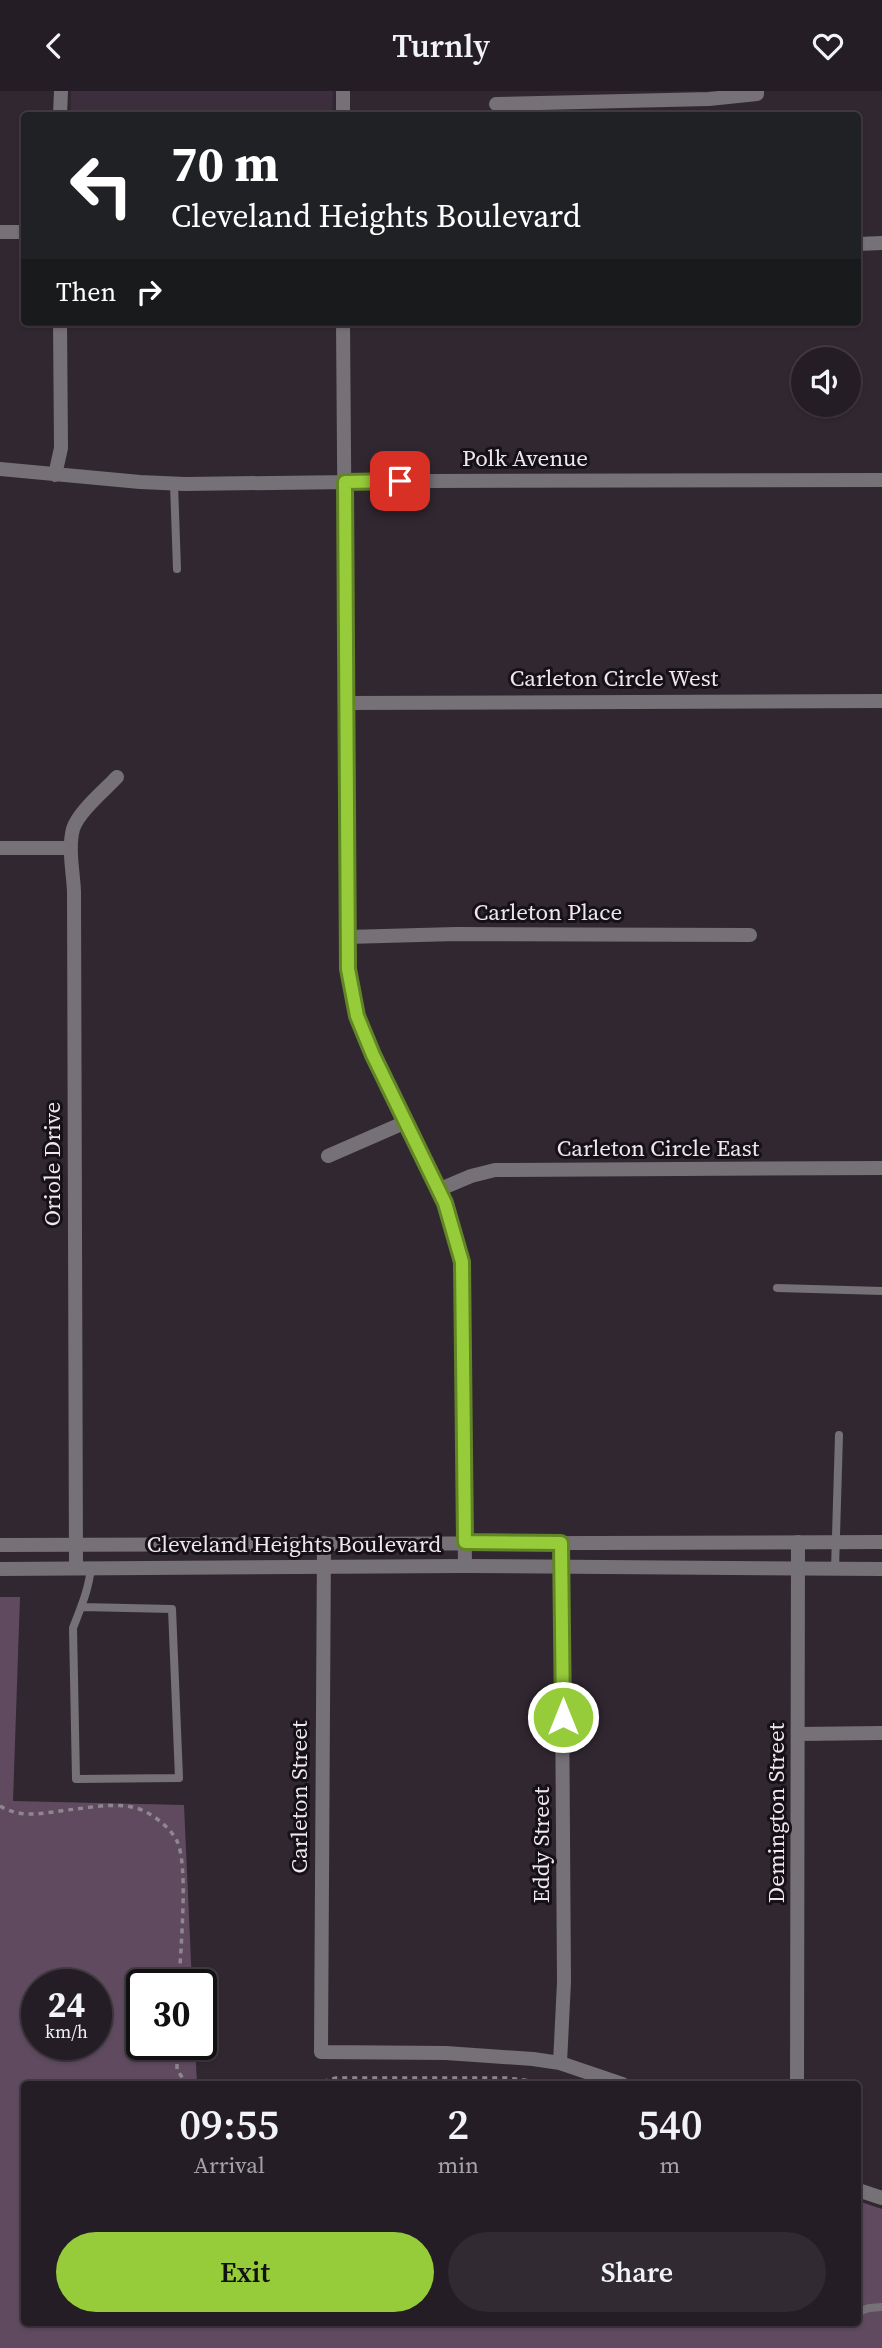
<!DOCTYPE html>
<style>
:root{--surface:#251d25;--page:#312a32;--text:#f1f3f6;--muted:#a3a2a7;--line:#423b42;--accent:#96cc3a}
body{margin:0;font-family:"Source Serif 4",serif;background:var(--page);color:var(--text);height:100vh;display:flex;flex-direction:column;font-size:26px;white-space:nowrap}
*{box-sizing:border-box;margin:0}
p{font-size:23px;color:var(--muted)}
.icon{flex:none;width:38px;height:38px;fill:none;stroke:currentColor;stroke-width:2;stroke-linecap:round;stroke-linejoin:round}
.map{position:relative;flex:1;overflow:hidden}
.side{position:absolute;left:21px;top:1990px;width:840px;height:245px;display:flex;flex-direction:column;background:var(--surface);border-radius:7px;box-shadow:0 2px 5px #0004,0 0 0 2px var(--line)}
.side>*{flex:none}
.guide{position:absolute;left:21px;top:21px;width:840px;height:214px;border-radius:7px;box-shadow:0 2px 5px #0004,0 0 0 2px var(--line);background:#202124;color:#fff;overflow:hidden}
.tools{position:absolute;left:791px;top:256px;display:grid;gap:14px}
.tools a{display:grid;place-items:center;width:70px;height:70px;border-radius:50%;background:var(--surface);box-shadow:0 2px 5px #0004,0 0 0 2px var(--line);font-size:35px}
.speed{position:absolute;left:21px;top:1878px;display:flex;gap:14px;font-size:35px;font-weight:700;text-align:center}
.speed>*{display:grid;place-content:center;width:91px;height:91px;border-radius:50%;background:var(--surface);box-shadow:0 2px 5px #0004,0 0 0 2px var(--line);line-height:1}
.speed small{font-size:18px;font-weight:400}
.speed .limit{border:4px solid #111;border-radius:10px;background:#fff;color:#111}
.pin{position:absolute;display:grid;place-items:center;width:60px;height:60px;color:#fff;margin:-30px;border-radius:14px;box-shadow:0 4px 10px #0006}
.me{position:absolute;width:77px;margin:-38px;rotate:0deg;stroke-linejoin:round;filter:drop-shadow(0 0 5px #0008)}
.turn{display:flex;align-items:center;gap:24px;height:147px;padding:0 35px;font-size:32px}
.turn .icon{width:91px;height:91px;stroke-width:2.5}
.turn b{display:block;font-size:49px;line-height:60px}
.then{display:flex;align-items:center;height:66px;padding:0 35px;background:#0003;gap:14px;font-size:26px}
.eta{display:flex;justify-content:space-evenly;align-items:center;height:119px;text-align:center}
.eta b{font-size:42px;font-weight:600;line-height:49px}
.button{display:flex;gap:14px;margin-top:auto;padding:14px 35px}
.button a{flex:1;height:80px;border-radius:42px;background:var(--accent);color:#111;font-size:28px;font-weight:600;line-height:80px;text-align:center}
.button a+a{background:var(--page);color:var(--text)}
header{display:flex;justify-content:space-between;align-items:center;height:91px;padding:0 35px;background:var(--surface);font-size:32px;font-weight:600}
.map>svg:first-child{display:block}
</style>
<header><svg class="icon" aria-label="back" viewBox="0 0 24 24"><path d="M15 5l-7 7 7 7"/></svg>Turnly<svg class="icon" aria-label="heart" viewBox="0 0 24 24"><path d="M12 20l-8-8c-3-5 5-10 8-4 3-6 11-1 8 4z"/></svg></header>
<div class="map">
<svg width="882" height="2257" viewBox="0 0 882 2257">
<rect width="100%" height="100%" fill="#312731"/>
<!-- built -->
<path fill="#3c2e3d" d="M71 0H333L332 24H71Z"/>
<!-- green -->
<path fill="#5f4a60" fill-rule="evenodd" d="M0 1506H20L13 1710 184 1714 192 1893 142 1894V1953H195L197 1993H24V2231H858V2110L882 2118V2257H0ZM37 1894H96V1953H37Z"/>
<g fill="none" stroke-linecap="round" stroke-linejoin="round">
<!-- path -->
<path stroke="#8f878f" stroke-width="3.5" stroke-dasharray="5 5" stroke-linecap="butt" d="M0 1715C22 1728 43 1722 67 1719 89 1717 114 1711 136 1717 151 1721 170 1736 177 1750 189 1775 180 1862 179 1894
M177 1953V1979L187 1993
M313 1993 336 1987H507L556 1993"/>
<!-- service -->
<path stroke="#767176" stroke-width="8" d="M174 393 177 478
M777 1197 882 1200
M835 1478 839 1344
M82 1516 172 1518 179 1687 76 1688 73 1537C81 1516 89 1498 91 1476
M858 2221 869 2217 882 2216"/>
<!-- minor -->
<path stroke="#767176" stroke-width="14" d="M496 13 709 8 757 3V0
M60 24 61 0
M343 24V0
M0 141H24
M858 153 882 152
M343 231 348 878 357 925 373 964 445 1112 462 1171 465 1475
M0 378 140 391 185 393 427 390 882 389
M55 384 61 357 60 231
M346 612 882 610
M0 757H71
M347 846 456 843 750 844
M328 1065 406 1031
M438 1099 471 1085 495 1079 882 1077
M324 1452 321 1961 446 1962 533 1968 560 1972 622 1993
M76 1476 74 800C73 780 68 757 73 738 78 721 105 699 117 686
M799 1643 882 1642
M560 1972 564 1891 561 1452
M797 1993 798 1451
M858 2099 882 2107"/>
<!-- tertiary -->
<path stroke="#767176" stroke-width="14" d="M0 1454 882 1451
M0 1478 465 1475 882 1478"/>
</g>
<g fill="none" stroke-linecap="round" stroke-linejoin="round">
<!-- route casing -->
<g stroke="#628526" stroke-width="18">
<path id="route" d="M400 390 345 391 348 878 357 925 373 964 445 1112 462 1171 465 1451 561 1452 563 1626"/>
</g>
<!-- route -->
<use href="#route" stroke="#96cc3a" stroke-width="12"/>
</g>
<g text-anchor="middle" stroke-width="6" stroke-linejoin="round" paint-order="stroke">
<!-- street labels -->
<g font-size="23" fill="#eee7ee" stroke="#161116">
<text x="525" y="375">Polk Avenue</text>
<text x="614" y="595">Carleton Circle West</text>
<text x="548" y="829">Carleton Place</text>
<text x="658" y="1065">Carleton Circle East</text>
<text transform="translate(52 1073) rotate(-90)" y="8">Oriole Drive</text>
<text x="294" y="1461">Cleveland Heights Boulevard</text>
<text transform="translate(299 1706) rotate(-90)" y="8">Carleton Street</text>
<text transform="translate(776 1722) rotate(-90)" y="8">Demington Street</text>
<text transform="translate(541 1754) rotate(-90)" y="8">Eddy Street</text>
</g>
</g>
</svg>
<div class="tools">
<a><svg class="icon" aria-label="sound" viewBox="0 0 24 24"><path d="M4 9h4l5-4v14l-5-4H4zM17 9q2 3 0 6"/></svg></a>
</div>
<div class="speed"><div>24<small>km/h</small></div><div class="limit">30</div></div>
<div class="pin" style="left:400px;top:390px;background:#d93025"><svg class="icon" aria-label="arrive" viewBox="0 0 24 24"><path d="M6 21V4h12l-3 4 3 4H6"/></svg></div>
<svg class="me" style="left:563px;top:1626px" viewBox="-20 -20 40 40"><circle r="17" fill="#96cc3a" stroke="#fff" stroke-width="3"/><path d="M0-11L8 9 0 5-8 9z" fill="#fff"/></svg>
<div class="guide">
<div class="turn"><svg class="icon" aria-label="left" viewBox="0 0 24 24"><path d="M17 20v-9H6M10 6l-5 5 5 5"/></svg><div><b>70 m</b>Cleveland Heights Boulevard</div></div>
<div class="then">Then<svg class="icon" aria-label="right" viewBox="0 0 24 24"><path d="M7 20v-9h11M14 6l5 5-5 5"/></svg></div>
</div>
<section class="side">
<div class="eta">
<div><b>09:55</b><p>Arrival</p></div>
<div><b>2</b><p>min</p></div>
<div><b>540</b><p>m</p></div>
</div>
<div class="button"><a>Exit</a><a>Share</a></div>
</section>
</div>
